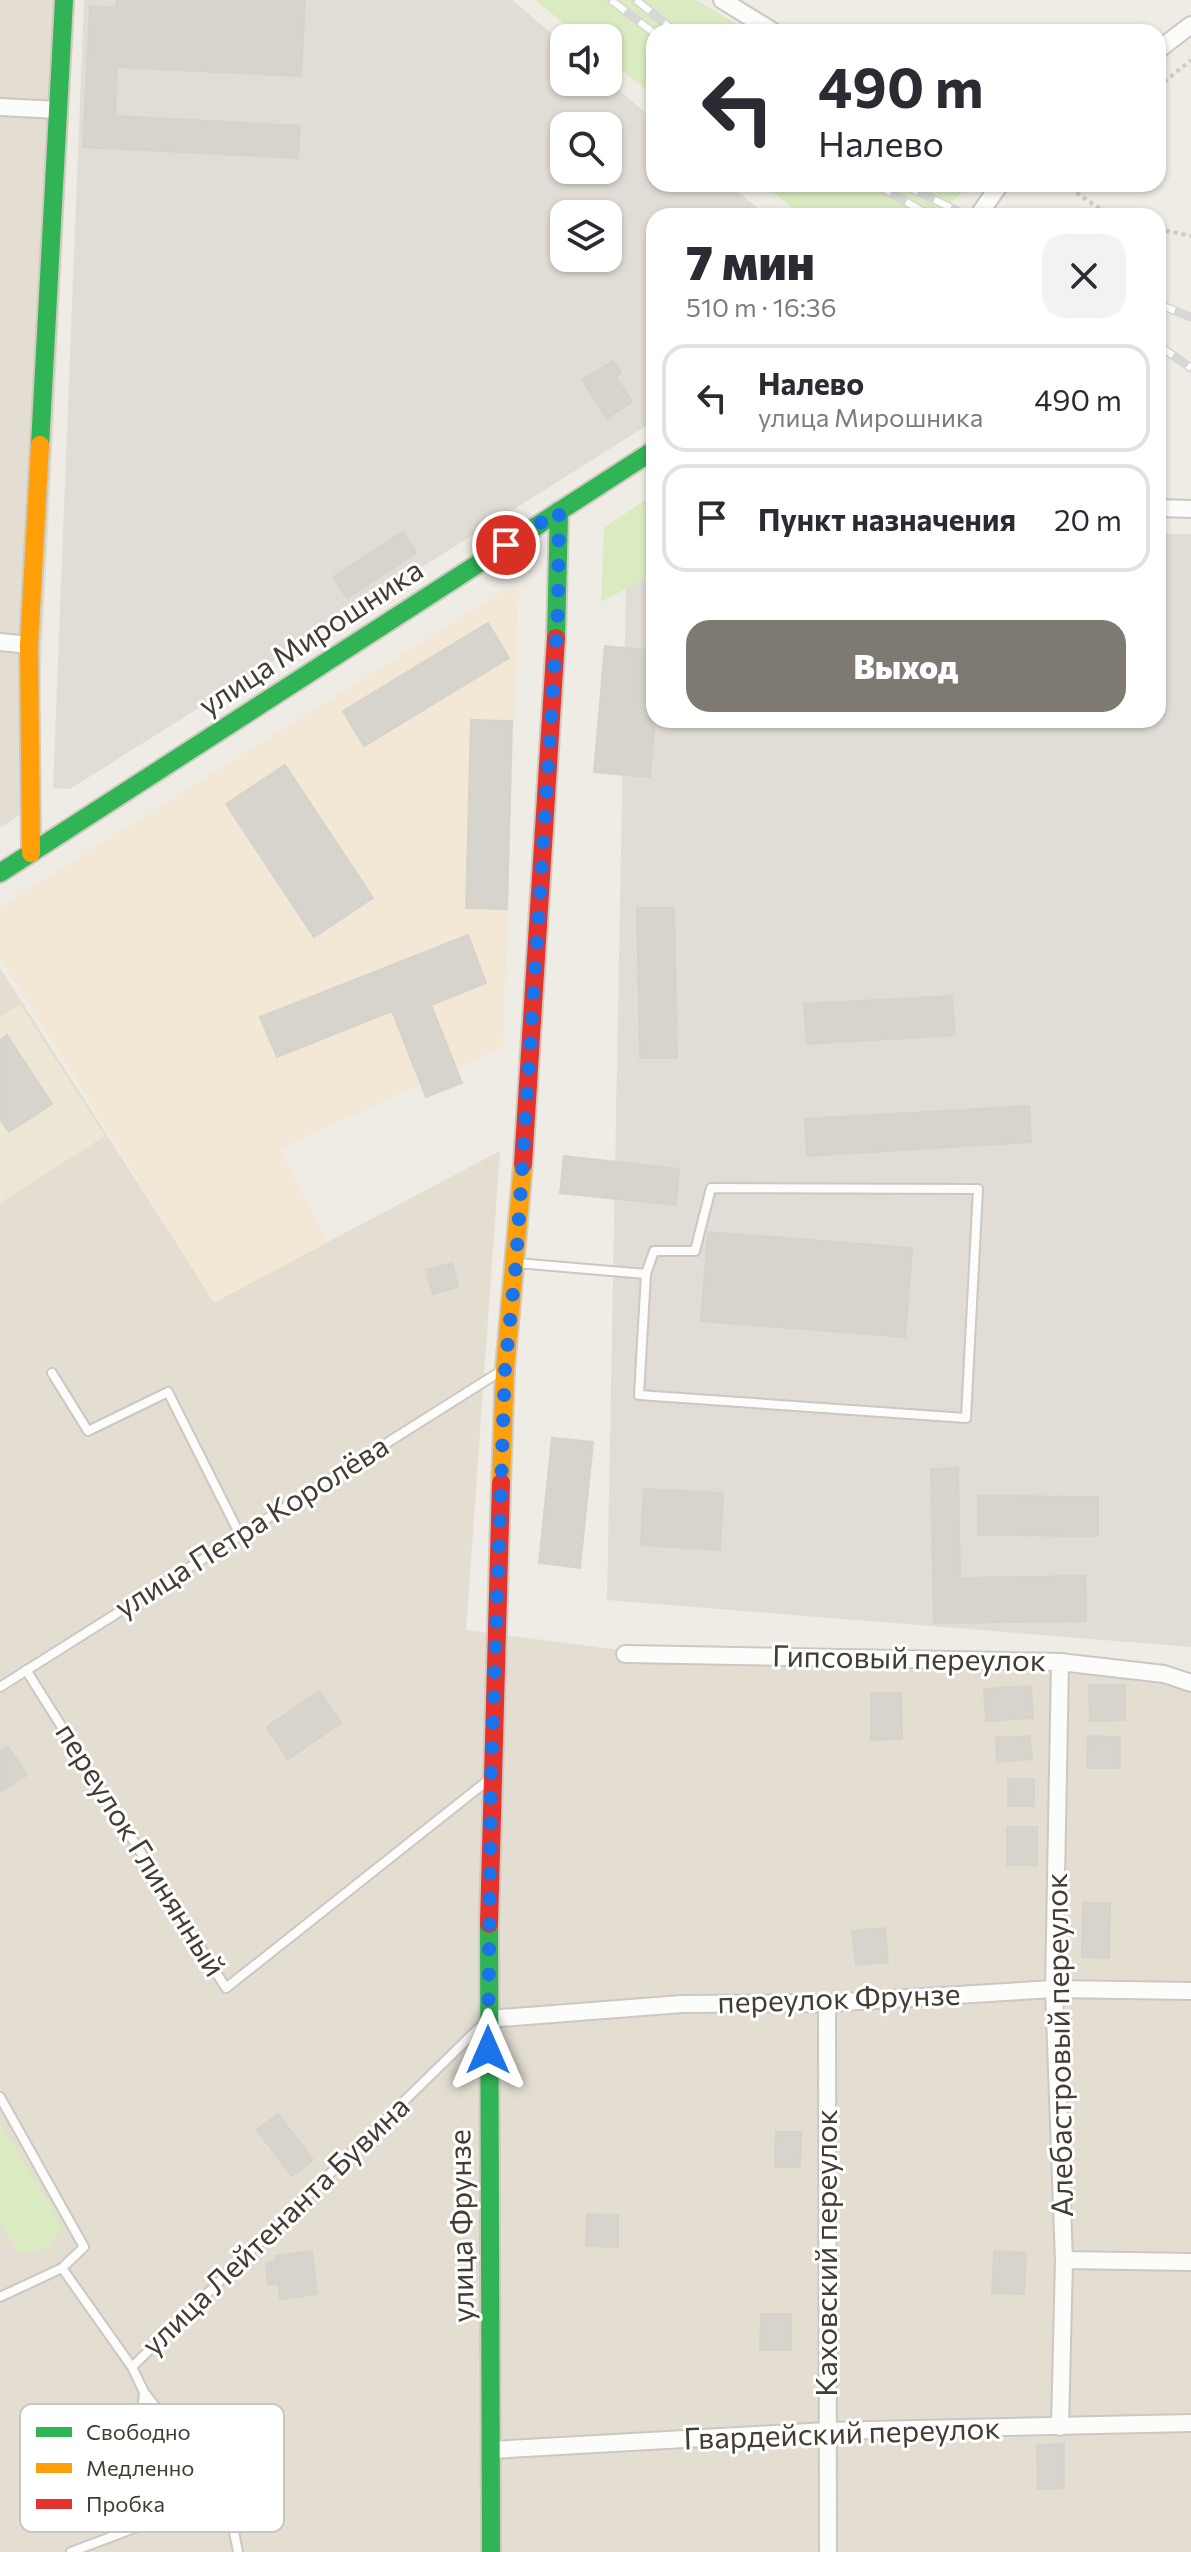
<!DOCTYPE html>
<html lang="ru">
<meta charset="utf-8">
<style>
:root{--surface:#fff;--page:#f2f2f3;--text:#2b2b33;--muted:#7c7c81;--line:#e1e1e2;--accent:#7f7a71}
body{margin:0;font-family:Commissioner,sans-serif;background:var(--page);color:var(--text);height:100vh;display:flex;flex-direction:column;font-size:30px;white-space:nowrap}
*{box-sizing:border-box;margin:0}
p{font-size:26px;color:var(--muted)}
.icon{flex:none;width:44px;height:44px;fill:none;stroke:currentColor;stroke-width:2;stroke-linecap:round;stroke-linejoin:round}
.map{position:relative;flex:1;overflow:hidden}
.details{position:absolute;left:646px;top:208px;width:520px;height:520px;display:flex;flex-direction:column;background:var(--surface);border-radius:24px;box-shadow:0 2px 6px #0004}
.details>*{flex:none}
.guide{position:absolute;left:646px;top:24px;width:520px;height:168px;border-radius:24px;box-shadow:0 2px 6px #0004;background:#fff;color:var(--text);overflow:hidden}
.controls{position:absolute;left:550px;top:24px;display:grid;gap:16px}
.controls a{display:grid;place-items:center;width:72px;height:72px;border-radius:16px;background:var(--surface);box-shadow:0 2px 6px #0004;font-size:40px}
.pin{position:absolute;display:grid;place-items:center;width:68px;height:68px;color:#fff;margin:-34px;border:4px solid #fff;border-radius:50%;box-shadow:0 2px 8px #0007}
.me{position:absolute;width:88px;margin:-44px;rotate:0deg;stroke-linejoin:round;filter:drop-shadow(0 0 6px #0008)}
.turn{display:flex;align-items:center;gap:28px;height:168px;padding:0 40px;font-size:36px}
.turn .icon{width:104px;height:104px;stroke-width:2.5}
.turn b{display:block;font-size:56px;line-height:68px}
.round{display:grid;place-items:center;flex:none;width:84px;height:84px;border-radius:24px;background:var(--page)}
.overview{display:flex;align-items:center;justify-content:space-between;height:136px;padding:0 40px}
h1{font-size:48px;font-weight:800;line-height:60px}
.button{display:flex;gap:16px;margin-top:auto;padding:16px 40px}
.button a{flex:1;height:92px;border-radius:24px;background:var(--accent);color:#fff;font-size:32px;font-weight:800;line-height:92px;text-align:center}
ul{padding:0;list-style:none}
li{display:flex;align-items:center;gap:24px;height:108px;margin:0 16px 12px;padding:0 24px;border:4px solid var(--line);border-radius:24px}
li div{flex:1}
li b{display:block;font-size:30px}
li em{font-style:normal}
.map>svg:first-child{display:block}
</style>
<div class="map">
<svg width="1191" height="2552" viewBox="0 0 1191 2552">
<rect width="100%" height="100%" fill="#eeece5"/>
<!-- residential -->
<path fill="#e3ded1" d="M0 0H75L34 806 0 828Z
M0 968 214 1302 500 1151 466 1630 643 1653 1191 1680V2552H0Z"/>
<!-- commercial -->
<path fill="#f3e8d6" d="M519 581 503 1047 279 1149 328 1242 214 1303 0 957V907Z"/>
<!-- industrial -->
<path fill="#e1ddd6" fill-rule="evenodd" d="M84 0H512L564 44V82L608 81 654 120V184H729L767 216H654V421L70 789 53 788ZM564 126H608V170H564ZM564 214H608V258H564Z
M627 529H654V720H1158V534H1191V1647L607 1600Z"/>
<!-- education -->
<path fill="#ede7d6" d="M20 1004 105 1136 0 1203V1017Z"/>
<!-- green -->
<path fill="#daebc2" d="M535 0H696L750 32H654V96L608 59V38H582Z
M763 184H971L937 216H803Z
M654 494V574L601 602 604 528Z
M0 2123 64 2228 47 2248 19 2253 0 2224Z"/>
<!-- building -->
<path fill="#d7d4cd" stroke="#d6d3cb" stroke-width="2" d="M117 0H305L301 76 117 67 115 116 300 126 298 158 83 147 90 6 116 8Z
M613 361 621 373 616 377 632 402 607 418 582 380Z
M403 532 416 553 347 598 333 577Z
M488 623 509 658 364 746 343 711Z
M605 646 654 651 655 720 650 777 594 772Z
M471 720 512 721 507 909 466 908Z
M698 720H841L698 726Z
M285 765 373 898 314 937 226 804Z
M637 908H674L677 1058H640Z
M468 935 486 983 431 1005 462 1083 426 1097 392 1011 277 1057 260 1017Z
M952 996 955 1035 807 1044 804 1004Z
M7 1035 52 1104 9 1132 0 1119V1040Z
M1029 1106 1031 1142 807 1156 805 1119Z
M564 1156 679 1169 676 1205 560 1193Z
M708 1232 912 1248 905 1337 701 1321Z
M452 1263 458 1287 433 1294 426 1270Z
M552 1438 593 1442 580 1568 539 1563Z
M958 1468 960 1578 1085 1576 1086 1621 934 1623 931 1469Z
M644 1489 723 1493 720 1550 641 1545Z
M978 1496 1098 1497V1536L978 1535Z
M1089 1685H1125V1720L1090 1721Z
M1031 1686 1033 1718 986 1721 984 1689Z
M319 1691 341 1723 288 1759 267 1727Z
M871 1693H901L902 1739 871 1740Z
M1030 1736 1032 1759 997 1762 996 1738Z
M1088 1736 1120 1737V1768H1087Z
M8 1746 27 1775 0 1792V1751Z
M1008 1779H1034V1806H1008Z
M1007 1827H1037V1865H1007Z
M1083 1903H1110L1109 1958 1082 1957Z
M885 1928 888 1962 856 1965 852 1931Z
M278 2114 313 2160 292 2176 257 2130Z
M776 2132H801L800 2167H775Z
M587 2214 618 2215V2247L586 2246Z
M312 2251 317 2294 280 2299 278 2284 268 2285 266 2263 277 2261 276 2256Z
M994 2251 1026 2253 1024 2294 992 2293Z
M761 2314H791V2350H760Z
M1064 2444V2488L1038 2489 1037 2445Z"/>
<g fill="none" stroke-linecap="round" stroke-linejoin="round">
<!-- lane casing -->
<g stroke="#cac8c1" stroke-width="12">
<path id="lane" d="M517 1263 646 1274 639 1395 966 1418 978 1189 711 1188 695 1251H654L646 1274
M52 1373 88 1431 168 1392 240 1535
M26 1670 226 1988 487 1781
M0 1687 501 1371
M0 2097 84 2247 62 2268
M0 2297 62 2268 132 2367 484 2023
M144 2392 228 2502
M132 2529 228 2502 238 2552
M71 2552 132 2529 144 2392 132 2367"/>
</g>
<!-- street casing -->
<g stroke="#cac8c1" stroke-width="20">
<path id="street" d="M722 0 774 32
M1158 50 1191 25
M0 107 58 110
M978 216 1000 184
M1158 508 1191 509
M0 642 29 645
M625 1654 1060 1662 1164 1674 1191 1683
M827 2003 828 2552
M488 2019 682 2004 827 2003 1054 1989 1191 1991
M1064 2260 1191 2262
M1060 2427 1064 2260 1054 1989 1060 1662
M492 2450 827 2431 1191 2423"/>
</g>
<!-- fast casing -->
<g stroke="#cfcabd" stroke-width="22">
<path id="fast" d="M40 445 64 0
M556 638 559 511
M0 873 654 450
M489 1924 491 2552"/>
</g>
<!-- slow casing -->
<g stroke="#cfcabd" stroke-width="22">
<path id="slow" d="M31 853 29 645 40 445
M501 1483 505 1369 523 1164"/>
</g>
<!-- jam casing -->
<g stroke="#cfcabd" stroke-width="22">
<path id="jam" d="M523 1164 556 638
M489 1924 501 1483"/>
</g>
<!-- path -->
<path stroke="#cccac5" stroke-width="4" stroke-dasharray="4 4" stroke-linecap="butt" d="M1158 87 1191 60
M1063 184 1111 216
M1158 229 1191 236"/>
<!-- lane -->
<use href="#lane" stroke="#fcfcfb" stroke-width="8"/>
<!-- street -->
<use href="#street" stroke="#fcfcfb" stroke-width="16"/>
<!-- fast -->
<use href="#fast" stroke="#30b455" stroke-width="18"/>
<!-- slow -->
<use href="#slow" stroke="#ff9f0a" stroke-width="18"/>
<!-- jam -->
<use href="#jam" stroke="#e5322d" stroke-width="18"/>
<!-- rail casing -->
<g stroke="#d7d7d6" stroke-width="9">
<path id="rail" d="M611 0 654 33
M636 0 676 32
M875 184 931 216
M902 184 968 216
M1158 304 1191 317
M1158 345 1191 368"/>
</g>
<!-- rail -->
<use href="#rail" stroke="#fff" stroke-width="6" stroke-dasharray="18" stroke-linecap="butt"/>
</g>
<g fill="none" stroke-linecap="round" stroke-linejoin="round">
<!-- route -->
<path stroke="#1a73e8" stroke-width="14" stroke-dasharray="0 25.2" d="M488 2050 491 1778 505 1369 516 1263 540 893 558 610 559 511 506 545"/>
</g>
<g text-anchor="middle" stroke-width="6" stroke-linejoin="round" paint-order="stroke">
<!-- street labels -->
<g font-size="30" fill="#433d32" stroke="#fff">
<text transform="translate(311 638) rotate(-33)" y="10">улица Мирошника</text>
<text transform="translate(252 1527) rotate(-32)" y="10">улица Петра Королёва</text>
<text transform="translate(909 1659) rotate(1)" y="10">Гипсовый переулок</text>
<text transform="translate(140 1850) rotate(58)" y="10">переулок Глинянный</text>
<text transform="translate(839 1999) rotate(-2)" y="10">переулок Фрунзе</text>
<text transform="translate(1060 2045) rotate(-91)" y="10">Алебастровый переулок</text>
<text transform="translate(276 2226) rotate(-44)" y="10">улица Лейтенанта Бувина</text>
<text transform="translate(462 2226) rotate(-91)" y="10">улица Фрунзе</text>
<text transform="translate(827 2253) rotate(-90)" y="10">Каховский переулок</text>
<text transform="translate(842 2434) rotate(-2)" y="10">Гвардейский переулок</text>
</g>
</g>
<!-- legend -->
<rect x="20" y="2404" width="264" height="128" rx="12" fill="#fff" stroke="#c7c5c2" stroke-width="2"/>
<rect x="36" y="2427" width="36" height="10" fill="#30b455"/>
<rect x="36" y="2463" width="36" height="10" fill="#ff9f0a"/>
<rect x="36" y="2499" width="36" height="10" fill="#e5322d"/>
<g font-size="22" fill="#433d32">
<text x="86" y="2440">Свободно</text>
<text x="86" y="2476">Медленно</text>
<text x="86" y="2512">Пробка</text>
</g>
</svg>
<div class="controls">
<a><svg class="icon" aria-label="sound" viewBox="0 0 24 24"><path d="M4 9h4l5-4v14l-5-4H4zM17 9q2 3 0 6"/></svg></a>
<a><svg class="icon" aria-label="search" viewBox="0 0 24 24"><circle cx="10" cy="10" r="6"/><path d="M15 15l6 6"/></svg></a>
<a><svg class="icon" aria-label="layers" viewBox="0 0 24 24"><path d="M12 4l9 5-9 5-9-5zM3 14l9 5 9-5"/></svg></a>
</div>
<div class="pin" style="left:506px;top:545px;background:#d93025"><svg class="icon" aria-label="arrive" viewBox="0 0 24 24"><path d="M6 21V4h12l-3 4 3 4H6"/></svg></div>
<svg class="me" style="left:488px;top:2050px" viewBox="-20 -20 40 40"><path d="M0-17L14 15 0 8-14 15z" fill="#1a73e8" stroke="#fff" stroke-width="4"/></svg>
<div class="guide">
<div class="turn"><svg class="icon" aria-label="left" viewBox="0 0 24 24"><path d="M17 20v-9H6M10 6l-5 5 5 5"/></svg><div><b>490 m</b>Налево</div></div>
</div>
<section class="details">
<div class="overview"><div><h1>7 мин</h1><p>510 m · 16:36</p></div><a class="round"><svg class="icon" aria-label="close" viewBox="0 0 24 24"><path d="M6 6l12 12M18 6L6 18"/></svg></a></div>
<ul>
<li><svg class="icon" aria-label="left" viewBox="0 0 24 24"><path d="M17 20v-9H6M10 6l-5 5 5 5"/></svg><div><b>Налево</b><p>улица Мирошника</p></div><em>490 m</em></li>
<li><svg class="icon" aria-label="arrive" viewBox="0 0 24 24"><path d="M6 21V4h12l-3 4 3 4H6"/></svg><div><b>Пункт назначения</b></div><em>20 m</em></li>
</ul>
<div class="button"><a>Выход</a></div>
</section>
</div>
